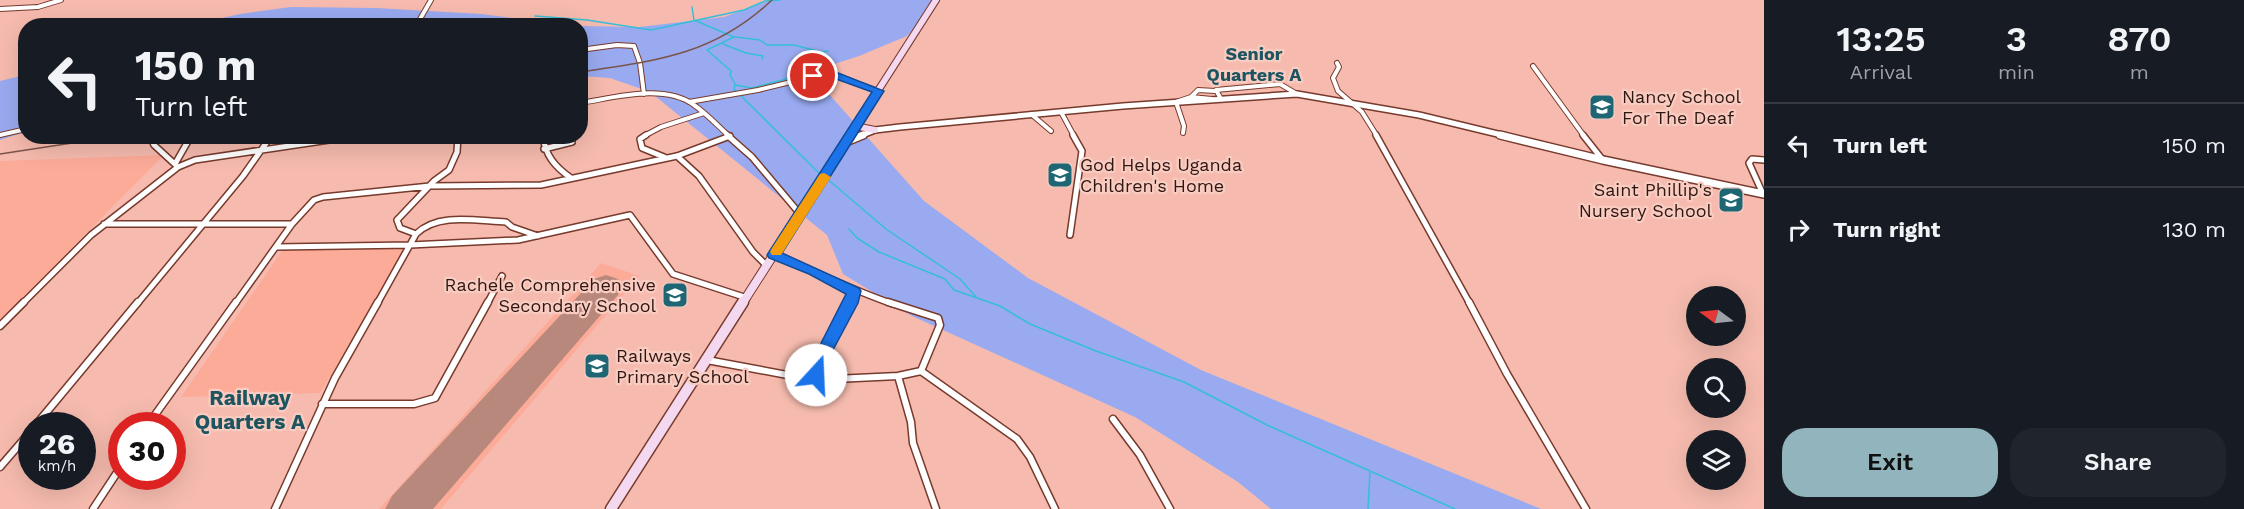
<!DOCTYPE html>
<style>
:root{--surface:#171b24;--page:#20242c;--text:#f1f3f6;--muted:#9ea1a6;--line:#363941;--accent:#92b4bc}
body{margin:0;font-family:"Work Sans",sans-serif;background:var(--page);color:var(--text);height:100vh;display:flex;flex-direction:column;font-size:22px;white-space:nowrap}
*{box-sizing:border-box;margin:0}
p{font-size:20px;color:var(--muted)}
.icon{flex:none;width:33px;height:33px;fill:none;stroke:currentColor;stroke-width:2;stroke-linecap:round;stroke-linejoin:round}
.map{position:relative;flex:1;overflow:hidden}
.details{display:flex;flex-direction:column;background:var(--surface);width:480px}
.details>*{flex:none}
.guide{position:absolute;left:18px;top:18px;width:570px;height:126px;border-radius:24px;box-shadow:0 6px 24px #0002;background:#171b24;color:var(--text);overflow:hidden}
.needle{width:39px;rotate:285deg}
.buttons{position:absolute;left:1686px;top:286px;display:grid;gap:12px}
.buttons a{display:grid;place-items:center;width:60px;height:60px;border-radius:50%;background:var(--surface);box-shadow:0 6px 24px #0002;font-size:30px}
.speed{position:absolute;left:18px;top:412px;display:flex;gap:12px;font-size:30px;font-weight:700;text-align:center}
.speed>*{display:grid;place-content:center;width:78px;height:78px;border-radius:50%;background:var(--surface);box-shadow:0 6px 24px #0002;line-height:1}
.speed small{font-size:15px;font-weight:400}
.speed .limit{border:9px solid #d22;background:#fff;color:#111}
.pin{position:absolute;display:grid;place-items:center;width:51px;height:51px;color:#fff;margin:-26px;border:3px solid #fff;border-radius:50%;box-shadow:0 2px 6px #0007}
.me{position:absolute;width:66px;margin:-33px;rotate:20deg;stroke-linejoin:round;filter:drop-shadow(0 0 4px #0008)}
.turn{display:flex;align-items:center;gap:21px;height:126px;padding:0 18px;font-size:27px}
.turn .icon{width:78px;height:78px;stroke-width:2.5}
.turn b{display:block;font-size:42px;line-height:51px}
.eta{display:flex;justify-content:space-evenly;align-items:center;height:102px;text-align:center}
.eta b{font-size:36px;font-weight:600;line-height:42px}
.button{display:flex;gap:12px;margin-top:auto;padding:12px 18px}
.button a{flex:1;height:69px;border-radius:24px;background:var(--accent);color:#111;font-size:24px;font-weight:600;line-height:69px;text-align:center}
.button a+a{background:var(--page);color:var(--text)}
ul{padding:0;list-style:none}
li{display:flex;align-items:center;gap:18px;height:84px;padding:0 18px;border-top:2px solid var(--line)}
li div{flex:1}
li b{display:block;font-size:22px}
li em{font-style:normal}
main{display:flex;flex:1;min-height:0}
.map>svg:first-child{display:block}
</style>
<main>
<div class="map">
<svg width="1764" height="509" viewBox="0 0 1764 509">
<rect width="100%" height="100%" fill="#f6bbae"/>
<!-- built -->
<path fill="#fcab99" d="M164 155 0 320V161Z
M406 247 320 393 181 397 282 251Z
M601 263 639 276 441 509H379Z"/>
<!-- green -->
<path fill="#99aaf0" d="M771 0H939L907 36 859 56 819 69 820 84 924 201 1028 278 1201 370 1541 509H1271L1238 482 1135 417 912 316 843 274 827 235 650 92 610 78 581 76 580 26 639 27 724 17Z
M291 7 376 8 481 14 564 25 187 26 240 14Z
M25 75V132L0 140V81Z"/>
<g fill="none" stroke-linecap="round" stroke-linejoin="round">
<!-- stream -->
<path stroke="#37bed7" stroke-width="1.5" d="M692 7 694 20 734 37 707 50 731 71 730 75 735 84 734 89 821 175
M535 16 587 20 651 30 744 10 765 1 780 0
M735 37 760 40 767 45H794L821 52 828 51
M723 44 746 53 763 56 762 59
M735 85 752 88 805 74
M825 177 886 229 960 279 976 297
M849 229 857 238 879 252 945 279 954 290 1000 306 1030 324 1096 351 1184 382 1269 426 1455 509
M1368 509 1370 471"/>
<!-- runway -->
<path fill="#b8887c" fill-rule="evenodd" d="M606 275 618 279 623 287 618 295 433 509H385L392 496 594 279Z"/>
<!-- minor-far2 casing -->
<g stroke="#773a2d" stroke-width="6">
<path id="minor-far2" d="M0 9 38 7 61 0
M416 26 431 0
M580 50 617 45 634 46 640 63 644 94
M1337 63 1339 67 1333 78 1338 91 1362 112 1377 136
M1533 66 1584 136
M1191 97 1198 90 1215 91
M1221 99 1216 90 1280 84 1297 94
M689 102 758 90 828 73 879 91
M580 103C614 98 663 83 694 105 707 114 718 126 729 136
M1061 112 1074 136
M1031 114 1051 131
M1183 133 1184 126 1176 102 1191 97 1212 99
M0 135 26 129
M644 136 661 127 704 113"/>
</g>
<!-- minor-far1 casing -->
<g stroke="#773a2d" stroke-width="8">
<path id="minor-far1" d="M646 135 640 139 642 148 664 157
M727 135 752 157 800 214
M1376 135 1470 304
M1583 135 1602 159
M150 136 154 145 178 167
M543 136C545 155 555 167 571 178
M544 149 572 142
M677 156 699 176 753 252 767 266
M175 164 191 136
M1763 194 1749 163 1752 159 1764 160
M104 224H292L235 304
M292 224 314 200 323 197 430 186 541 185 677 156 730 136
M416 234C438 212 477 221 506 222L512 227 538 236
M1070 235 1082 151 1073 135
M277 247 410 245 518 240 630 215 673 274 747 298
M774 255C814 271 852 290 893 304
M22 304 91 235 178 167 195 160 356 136
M137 304 243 176 271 136
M377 304 416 234 400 228 397 220 434 181 449 170 457 152 458 136
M487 304 502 276
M851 304 854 291"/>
</g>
<!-- minor casing -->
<g stroke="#773a2d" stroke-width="9">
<path id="minor" d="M888 302 938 318 940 325 921 371
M1469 302 1507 374 1586 509
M0 326 24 302
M707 360 814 380 898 376
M817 379V365L851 302
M322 404H414L435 398 488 302
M1113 419 1140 455 1170 509
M35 426 138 302
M147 426 236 302
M0 467 32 430
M93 509 122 465
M275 509 335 378 378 302
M936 509 913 443 911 422 898 376 921 371 1017 439 1030 457 1055 509"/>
</g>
<!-- tertiary-far1 casing -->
<g stroke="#773a2d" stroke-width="8">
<path id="tertiary-far1" d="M860 136 875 130 900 127 1123 106 1297 94 1419 115 1506 136"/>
</g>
<!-- tertiary casing -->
<g stroke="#773a2d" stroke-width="10">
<path id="tertiary" d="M1500 135 1603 160 1764 194
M846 142 863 135"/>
</g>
<!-- secondary-far2 casing -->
<g stroke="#773a2d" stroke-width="8">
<path id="secondary-far2" d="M855 126 875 130
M849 136 936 0"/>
</g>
<!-- secondary-far1 casing -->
<g stroke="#773a2d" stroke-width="10">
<path id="secondary-far1" d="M742 304 850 135"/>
</g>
<!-- secondary casing -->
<g stroke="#773a2d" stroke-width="13">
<path id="secondary" d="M611 509 743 302"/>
</g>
<!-- minor-far2 -->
<use href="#minor-far2" stroke="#fff" stroke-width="4"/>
<!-- minor-far1 -->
<use href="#minor-far1" stroke="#fff" stroke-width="5"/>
<!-- minor -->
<use href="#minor" stroke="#fff" stroke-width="6"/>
<!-- tertiary-far1 -->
<use href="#tertiary-far1" stroke="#fff" stroke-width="5"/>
<!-- tertiary -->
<use href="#tertiary" stroke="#fff" stroke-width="7"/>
<!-- secondary-far2 -->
<use href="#secondary-far2" stroke="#f4d8ef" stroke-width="6"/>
<!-- secondary-far1 -->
<use href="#secondary-far1" stroke="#f4d8ef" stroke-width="8"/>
<!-- secondary -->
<use href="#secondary" stroke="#f4d8ef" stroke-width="10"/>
<!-- rail -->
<path stroke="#7a544b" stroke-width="1.5" d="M580 72C656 61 714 55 772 0
M0 154 118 136"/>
</g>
<!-- route -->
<path fill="#1a73e8" stroke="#114b97" stroke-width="1.5" d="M828 69 884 91 782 253 859 288 861 291 858 303 825 365 822 379H811L809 375 810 365 846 294 809 274 769 258 767 255 872 92 828 76 813 79 808 76Z"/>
<!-- slow -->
<path fill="#f59e0b" d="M824 173 831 177 781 255H772L770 252 772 248 820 174Z"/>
<!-- icons -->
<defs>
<g id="school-square" transform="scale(1.35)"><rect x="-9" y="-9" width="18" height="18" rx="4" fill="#1e6674" stroke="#f9ccc2"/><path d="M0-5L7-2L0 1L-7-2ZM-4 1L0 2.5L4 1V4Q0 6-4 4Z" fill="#fff"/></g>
</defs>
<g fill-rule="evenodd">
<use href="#school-square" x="1602" y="107"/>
<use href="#school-square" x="1060" y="175"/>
<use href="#school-square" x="1731" y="200"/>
<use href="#school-square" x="675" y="295"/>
<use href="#school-square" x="597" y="366"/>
</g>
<g text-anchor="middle" stroke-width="4.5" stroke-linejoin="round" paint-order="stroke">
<!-- far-quarter labels -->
<g font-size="18" font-weight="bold" fill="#1c545f" stroke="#f9ccc2">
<text x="1254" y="60">Senior<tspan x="1254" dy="21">Quarters A</tspan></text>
</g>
<!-- poi labels -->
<g font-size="18" fill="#301610" stroke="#f9ccc2" text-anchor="start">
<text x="1622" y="103">Nancy School<tspan x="1622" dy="21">For The Deaf</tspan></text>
<text x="1080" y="171">God Helps Uganda<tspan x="1080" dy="21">Children's Home</tspan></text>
<text x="1712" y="196" text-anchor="end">Saint Phillip's<tspan x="1712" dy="21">Nursery School</tspan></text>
<text x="656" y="291" text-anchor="end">Rachele Comprehensive<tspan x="656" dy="21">Secondary School</tspan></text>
<text x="616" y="362">Railways<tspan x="616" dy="21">Primary School</tspan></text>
</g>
<!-- quarter labels -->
<g font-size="21" font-weight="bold" fill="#1c545f" stroke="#f9ccc2">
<text x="250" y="405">Railway<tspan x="250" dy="24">Quarters A</tspan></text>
</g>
</g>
</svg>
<div class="buttons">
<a><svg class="needle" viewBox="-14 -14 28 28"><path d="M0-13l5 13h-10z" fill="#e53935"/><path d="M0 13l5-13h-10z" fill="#9ea1a6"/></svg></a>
<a><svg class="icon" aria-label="search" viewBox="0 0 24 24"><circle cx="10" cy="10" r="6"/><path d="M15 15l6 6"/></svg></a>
<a><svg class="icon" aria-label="layers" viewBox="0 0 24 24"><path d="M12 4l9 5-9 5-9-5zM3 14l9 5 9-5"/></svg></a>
</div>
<div class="speed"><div>26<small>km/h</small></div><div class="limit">30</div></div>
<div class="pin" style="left:813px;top:76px;background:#d93025"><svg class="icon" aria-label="arrive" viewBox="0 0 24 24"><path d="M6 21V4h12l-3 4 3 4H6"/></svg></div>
<svg class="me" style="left:816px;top:375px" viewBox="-20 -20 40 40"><circle r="19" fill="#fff"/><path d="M0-13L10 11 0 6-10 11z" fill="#1a73e8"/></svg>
<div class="guide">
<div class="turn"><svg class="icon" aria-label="left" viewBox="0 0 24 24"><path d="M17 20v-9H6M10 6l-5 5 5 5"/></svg><div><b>150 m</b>Turn left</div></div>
</div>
</div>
<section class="details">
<div class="eta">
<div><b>13:25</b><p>Arrival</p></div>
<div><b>3</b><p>min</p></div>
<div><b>870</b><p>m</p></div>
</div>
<ul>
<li><svg class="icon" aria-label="left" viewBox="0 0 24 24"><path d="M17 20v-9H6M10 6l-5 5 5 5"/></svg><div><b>Turn left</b></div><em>150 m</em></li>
<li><svg class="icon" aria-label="right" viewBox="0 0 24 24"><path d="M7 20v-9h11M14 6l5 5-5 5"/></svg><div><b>Turn right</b></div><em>130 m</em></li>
</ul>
<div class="button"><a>Exit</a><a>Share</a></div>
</section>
</main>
